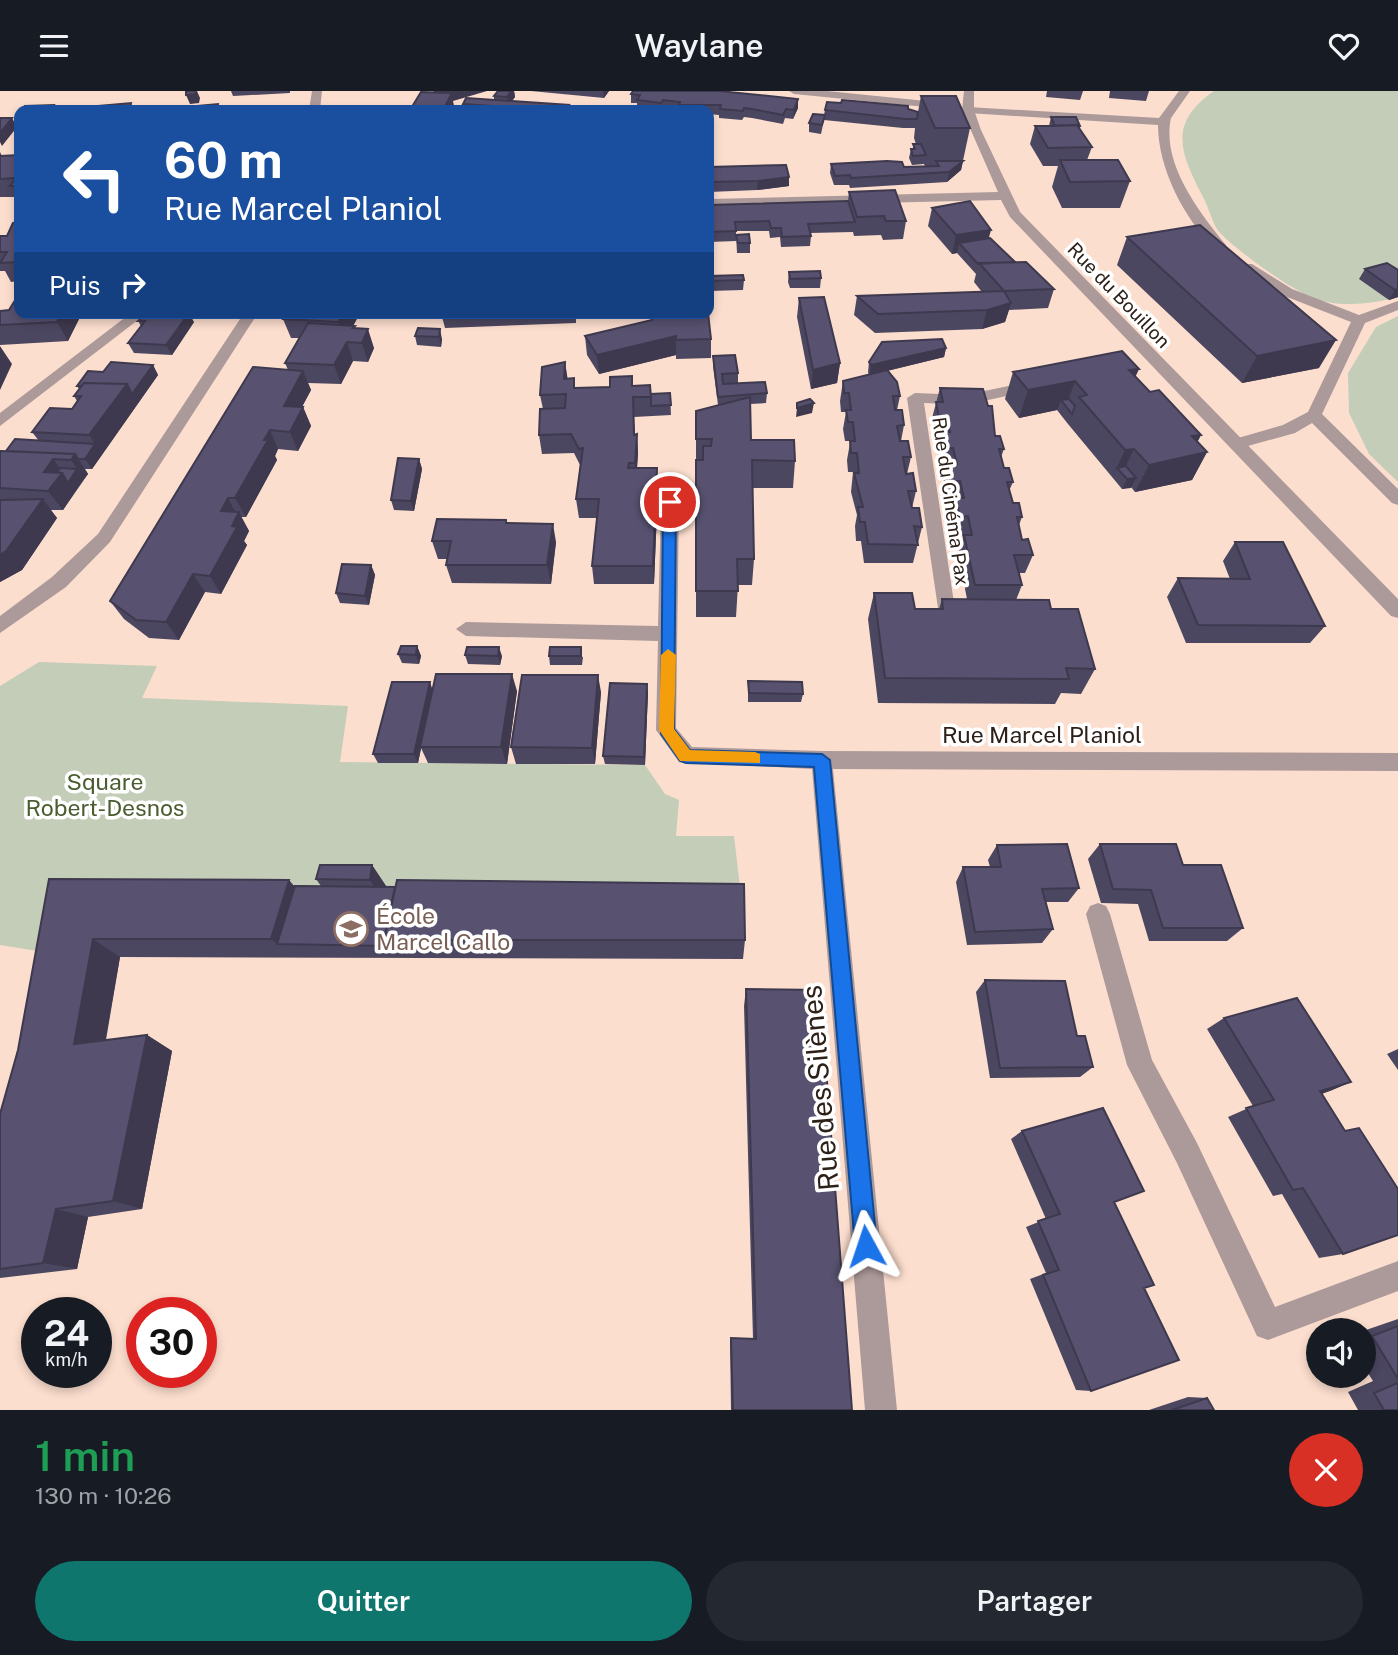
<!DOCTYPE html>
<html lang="fr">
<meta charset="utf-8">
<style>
:root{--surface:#171b24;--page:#242831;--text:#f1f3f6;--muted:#9ea1a6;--accent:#0f766e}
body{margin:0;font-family:"Public Sans",sans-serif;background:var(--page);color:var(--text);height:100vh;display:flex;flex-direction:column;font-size:26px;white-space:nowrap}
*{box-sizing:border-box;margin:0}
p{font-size:23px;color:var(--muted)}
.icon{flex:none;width:38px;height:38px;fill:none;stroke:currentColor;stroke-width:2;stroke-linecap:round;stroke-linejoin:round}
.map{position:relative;height:1319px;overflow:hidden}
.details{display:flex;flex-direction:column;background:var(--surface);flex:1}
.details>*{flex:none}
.top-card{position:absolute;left:14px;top:14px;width:700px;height:214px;border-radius:14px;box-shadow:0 4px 10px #0003;background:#1a4fa0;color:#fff;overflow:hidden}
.fabs{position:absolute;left:1306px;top:1227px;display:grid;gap:14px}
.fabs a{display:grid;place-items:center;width:70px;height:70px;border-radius:50%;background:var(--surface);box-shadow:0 4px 10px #0003;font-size:35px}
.speed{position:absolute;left:21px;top:1206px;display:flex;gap:14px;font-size:35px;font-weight:700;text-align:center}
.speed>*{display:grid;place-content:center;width:91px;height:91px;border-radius:50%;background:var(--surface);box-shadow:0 4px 10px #0003;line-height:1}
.speed small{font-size:18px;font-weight:400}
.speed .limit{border:10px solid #d22;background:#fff;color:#111}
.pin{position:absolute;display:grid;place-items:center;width:60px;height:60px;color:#fff;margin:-30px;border:4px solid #fff;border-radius:50%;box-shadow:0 2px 7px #0007}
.me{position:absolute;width:77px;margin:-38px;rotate:355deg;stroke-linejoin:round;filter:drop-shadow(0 0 5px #0008)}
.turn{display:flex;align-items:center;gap:24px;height:147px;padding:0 35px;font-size:32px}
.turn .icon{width:91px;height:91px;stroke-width:2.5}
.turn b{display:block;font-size:49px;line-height:60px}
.then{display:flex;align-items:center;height:66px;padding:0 35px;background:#0003;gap:14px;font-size:26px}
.round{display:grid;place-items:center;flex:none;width:74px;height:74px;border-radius:37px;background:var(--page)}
.overview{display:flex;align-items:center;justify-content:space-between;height:119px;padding:0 35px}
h1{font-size:42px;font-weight:600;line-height:52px;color:#1e9e55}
.cta{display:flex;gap:14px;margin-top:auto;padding:14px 35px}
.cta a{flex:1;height:80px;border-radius:42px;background:var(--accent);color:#fff;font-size:28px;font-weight:600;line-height:80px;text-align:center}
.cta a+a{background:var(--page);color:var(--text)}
header{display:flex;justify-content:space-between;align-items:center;height:91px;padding:0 35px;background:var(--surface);font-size:32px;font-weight:600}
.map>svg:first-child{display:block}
</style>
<header><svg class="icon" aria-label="menu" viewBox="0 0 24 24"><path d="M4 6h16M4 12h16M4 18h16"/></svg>Waylane<svg class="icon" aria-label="heart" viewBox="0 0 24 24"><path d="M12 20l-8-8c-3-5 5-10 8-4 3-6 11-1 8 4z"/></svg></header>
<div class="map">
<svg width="1398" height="1319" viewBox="0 0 1398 1319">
<rect width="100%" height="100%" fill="#fcdece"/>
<!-- green -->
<path fill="#c3cdb7" d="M1214 0H1398V206C1373 213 1338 217 1313 207 1289 197 1240 162 1221 143 1213 135 1210 120 1205 110 1182 65 1165 34 1214 0Z
M1398 225V391L1369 363 1349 322 1348 282 1376 236Z
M39 571 157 575 142 607 348 615 340 671 645 674 665 703 679 709 676 745H734L742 813 68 865 0 854V595Z"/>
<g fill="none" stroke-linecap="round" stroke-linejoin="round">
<!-- lane -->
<path fill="#ac9999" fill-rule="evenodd" d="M1179 0H1190L1171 27C1161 72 1199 121 1226 154L1224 157H1214C1184 127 1158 77 1158 34L968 22 962 19 968 16 1159 27Z
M1242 173H1252L1292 198 1359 224 1398 210V219L1365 232 1322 323 1398 398V414L1392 412 1312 332 1295 342 1237 358 1231 357V349L1283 334 1308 321 1351 231 1282 204 1242 179Z"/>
<!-- street -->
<path fill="#ac9999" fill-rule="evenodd" d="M312 0H322L320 19H309Z
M789 0H827L946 12 952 15 946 18 794 3Z
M964 0H974V19L981 39 1020 121 1398 508V527L1391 525 1010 126 1001 109 709 116V108L998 101 962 19Z
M131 222H147L0 335V322Z
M244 222H258L110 451 66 496 0 542V525L52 486 98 443Z
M1033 290 1041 295 1038 298 965 314 924 312 954 512 945 519 938 517 907 307 915 302 965 304Z
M670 405 679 411 676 637 692 656 822 660 1398 662V680L833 678 897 1319H865L812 678 679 671 656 639 658 550 466 545 456 538 466 531 658 535 661 411Z
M1098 812 1106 815 1110 823 1152 969 1197 1052 1275 1216 1398 1170V1200L1268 1249 1257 1245 1177 1072 1127 974 1086 823 1090 815Z"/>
</g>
<!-- wall -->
<path fill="#4c4760" d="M231 0H290V2L233 5Z
M498 0H514L515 6 512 10 570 19H465L463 13 494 9V5Z
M531 0H609L604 7Z
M1047 0H1083L1080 9 1046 6Z
M1110 0H1149L1146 10 1109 7Z
M631 3 798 17 793 28 785 27 783 33 752 27 744 26 742 29 719 27V24L709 23V19H676L663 18 662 19H637V12H631Z
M921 5 970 37 961 79 947 91 850 97 849 94H834L830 82 831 73 904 76 925 75 924 73 912 74 909 67 911 58H913V53H916L914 47 915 37H903L824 29 821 43 809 41V32L824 24 825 19 908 18 918 21Z
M1051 26 1080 35V38L1092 56 1087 69 1130 90 1120 117H1062L1052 96 1058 75H1043L1030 53 1035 35H1049Z
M0 61 2 65 19 64V111L16 106H0Z
M709 76 789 95 757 99 709 101Z
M849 101 906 130 903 148 883 149 881 144 854 145 853 141 810 142 811 145 810 155 781 156 780 146 770 147 769 140H736V150L709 151V114L848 110Z
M932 117 989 148 1015 171 1054 198 1048 217 1009 219 1005 231 982 238 875 242 854 224 857 205 982 201 974 191 976 183 957 162 952 163 928 135Z
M19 131V190L11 191 5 180H0V145H7Z
M736 144 750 152V162H737Z
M1127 146 1319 277 1242 292 1117 174Z
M1365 178 1398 179V206L1389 209 1359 188Z
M789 181 821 187 820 197H790L788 191Z
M709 185 744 189 743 199 709 200Z
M799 207 840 272 837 292 811 298 797 226Z
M9 219 82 222 68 250 0 254V220Z
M360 222 353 235 374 257 368 271 353 270 341 293 308 292 311 299 302 316H303L311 335 298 360 278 358 275 365 277 369 246 426H241L249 440 244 450 247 454 221 503 205 501 179 549 149 547 124 528 110 510 288 279 285 272 299 247H291L283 228Z
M441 222H576V232L445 237Z
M138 230 194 231 172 264 134 262 128 252 141 235Z
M418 237 442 248 441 256 417 254 415 245Z
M585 245 711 248V267L676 268V264L599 283 587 264Z
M946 257 944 266 887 280 900 305 897 319 904 334 901 350 911 366 907 383 916 400 912 417 922 436 913 472H864L861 450H856L855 435 857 424 851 401 853 381H848L847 369 850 352V350H845L843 338 846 321H841L840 310 843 290 869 284 868 281 869 271Z
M713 265 738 282V292L767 302 766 312 750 313 751 349 795 370 793 397H752L754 468 752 494H738L736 526H696V320L718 314 713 275Z
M565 271 567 288 576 297 650 294 651 313 670 302 671 324 634 326 635 343H637L638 362 637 377 658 396 654 493H594L592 475 597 427H579L576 408 580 374 574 362 542 363 539 344 543 318 540 304Z
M153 274 158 284 92 378H85L88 383 63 419H50L57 427 22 479 0 491V360H6L39 350 32 341 72 318 77 310 74 305 79 298 77 295 103 281Z
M1139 278 1135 286 1150 301 1201 344 1197 351 1207 361 1192 389 1135 401 1131 396 1122 398 1068 333 1057 319 1019 327 1005 308 1013 281Z
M940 297 995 345 1004 358 1001 366 1004 377 1013 391 1009 400 1013 412 1022 426 1019 434 1022 449 1033 464 1025 482H1019L1022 494 1016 509 1051 518 1095 578 1081 603 1061 602 1055 613 878 612 868 528 874 502 915 518H939L942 508H967L958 462 963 447 962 444H954L951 426 955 411V409H947L943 392 948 377 940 376 938 361 942 345 935 346 931 331Z
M419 368 422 378 414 420 394 419 391 409Z
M506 429 507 432 556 451 551 493 452 492 446 474 447 468H438L432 450Z
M1235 451 1325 535 1310 552H1186L1167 506 1178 487 1230 488 1223 470Z
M371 474 375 484 369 514 340 512 336 502Z
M417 555 421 565 419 573 402 572 398 563Z
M550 556 583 566 582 574H550L549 565Z
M465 564 502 565 500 574 468 573Z
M748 590 803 603 801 611H748Z
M517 600 507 673 428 672 421 657 418 672H378L373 663Z
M601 601 595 673H516L511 656Z
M648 601 645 674 605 673 603 665Z
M1100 753 1183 774 1243 837 1227 850H1149L1138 813 1101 812 1088 768Z
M997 754 1079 797 1068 811H1046L1053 838 1042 852 967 854 956 791 963 776H990L988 769Z
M372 774 386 795 745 849 743 868 120 866 106 949 147 944 172 960 142 1118 88 1126 77 1178 0 1187V1023L18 959 49 788 321 795 316 788Z
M985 889 1077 945 1093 976 1080 986 990 987 976 901Z
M746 898 852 1319H731L730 1248 731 1247 753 1248 744 915Z
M1224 927 1351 991 1322 1003 1343 1163 1319 1167 1282 1103 1273 1105 1228 1026 1253 1015 1207 938Z
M1398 958V979L1387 963Z
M1022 1040 1114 1112 1144 1197 1091 1300 1076 1299 1030 1188 1046 1182 1026 1136 1046 1128 1011 1048Z
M1398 1228V1319H1358L1348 1301 1373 1290 1363 1274V1240Z
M1188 1306 1207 1307 1214 1319H1149Z"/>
<!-- shaded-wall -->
<path fill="#3e394e" d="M197 0 200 7 199 12 190 13 186 4Z
M454 0H487L453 10 455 19H443L441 4Z
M511 0H514L515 6 508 15 507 6Z
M603 0H609L604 7Z
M798 8V17L793 28 794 19Z
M12 27 17 36 2 55 0 51V42Z
M963 70 961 79 947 91 949 81Z
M789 86V95L757 99 758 90Z
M991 139 986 157 959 152 957 162 952 163 956 144Z
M1398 198V206L1389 209 1395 199Z
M1011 212 1005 231 982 238 987 219Z
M61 222H82L68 250 57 231Z
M189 222 194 231 172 264 166 254Z
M343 222H360L345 250 338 231Z
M368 238 374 257 368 271 362 252Z
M440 238 442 248 441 256 439 246Z
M676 245V264L599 283 597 264Z
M1336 249 1319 277 1242 292 1257 265Z
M347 251 353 270 341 293 334 274Z
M0 255 12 273 0 299Z
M946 257 944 266 870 284 871 274Z
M565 271 568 290 564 288Z
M840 272 837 292 811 298 813 279Z
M153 274 158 284 92 378 85 368 95 353 89 344 127 293Z
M1139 278 1127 303 1129 279Z
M303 280 311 299 292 334 284 315Z
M1075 290 1066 315 1061 309 1057 319 1019 327 1028 299Z
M814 312 812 322 796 326 797 317Z
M303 316 311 335 298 360 290 341Z
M270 339 278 358 275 365 277 369 246 426 235 407Z
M637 343 638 362 636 391 635 372Z
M1201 344 1190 365 1207 361 1192 389 1135 401 1149 374 1192 345Z
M1134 358 1122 383 1117 377 1112 387 1125 359Z
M75 363 88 383 84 388 71 369Z
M53 368 67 387 66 388 75 401 63 419 48 400 44 381Z
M419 368 422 378 414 420 411 410Z
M657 377 658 396 654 493 653 475Z
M77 378 84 388 75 401 68 392Z
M1136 387 1131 397 1122 398 1127 388Z
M228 407 237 424 239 421 249 440 244 450 247 454 221 503 210 485 221 420Z
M43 408 57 427 22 479 0 491V464Z
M553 433 556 451 551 493 547 474Z
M371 474 375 484 369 514 365 505Z
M193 483 205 501 179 549 166 531Z
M417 555 421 565 419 573 416 564Z
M499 556 502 565 500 574 498 565Z
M512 583 517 600 507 673 501 656Z
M598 584 601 601 595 673 592 657Z
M430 591 433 600 418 672 414 663Z
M647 593 648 601 645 674 644 666Z
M372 774 386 795 383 809 370 789Z
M289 789 306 809 277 853 271 848Z
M93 848 120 866 102 968 74 953Z
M147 944 172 960 142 1118 113 1110Z
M1351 991 1330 1000 1300 1009 1320 1000Z
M56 1118 88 1126 77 1178 43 1172Z"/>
<!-- building -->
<path fill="#585270" stroke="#3e394e" stroke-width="2" d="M186 0H196L195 3 186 4Z
M435 0H454L447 2H438Z
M498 0H511L507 6 494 5Z
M633 0H719L798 8 794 19 786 18 783 24 752 18 744 17 743 20 720 18 721 14H679L680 11 663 9 661 12 637 9 640 4 631 3Z
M421 1 452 2 443 19H410Z
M921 5H956L970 37H935Z
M466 7 569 14 566 19H552L463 13Z
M842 9 908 15V18L918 21 917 28H905L825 19 827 11 841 12Z
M131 12 130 19H24L25 15 54 14 52 19Z
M218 13 217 19H152Z
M271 16V19H239Z
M450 17H464L463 19H449Z
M603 18 635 19H603Z
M813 23 825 24 822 34 809 32Z
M1051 26H1076L1080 35H1078L1077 34 1055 35Z
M0 27H12L0 42Z
M1077 34 1092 56 1048 57 1035 35Z
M913 53H921L926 64 913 65 911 58H915Z
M19 64V95H10L16 87 0 88V65Z
M1060 69H1118L1130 90 1070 91Z
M887 70 902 71 904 76 939 75 936 70H963L949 81 851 87 850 84 835 85 831 73Z
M786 74 789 86 758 90 709 91V76Z
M895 99 906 130H886L884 125 857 126 849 101Z
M848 110 855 131 808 133 811 145 782 146 781 137H771L769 130 735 131 736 140 709 141V114Z
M970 110 991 139 956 144 932 117Z
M19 131V171L0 172 7 161H0V145H7L13 132Z
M1200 134 1336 249 1257 265 1127 146Z
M749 143 750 152H738L736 144Z
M990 147 1015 171 978 173 959 152Z
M1026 171 1054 198 1004 200 979 172Z
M1387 172 1398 179V198L1395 199 1365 178Z
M820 180 821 187 790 188 789 181Z
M743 184 744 189 709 190V185Z
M1004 200 1011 212 987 219 878 223 857 205Z
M19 203V222H61L57 231 0 234V220L9 219Z
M824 206 840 272 813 279 799 207Z
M147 222H189L166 254 128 252 145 230H138Z
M286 222H343L338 231 283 228Z
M548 222H575L548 224Z
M652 222H708L711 248 676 249V245L597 264 585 245 652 229Z
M308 232 355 235 353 237 368 238 362 252 347 251 334 274 285 272Z
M418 237 440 238 439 246 415 245Z
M942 248 946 257 871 274 869 271 882 251Z
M1122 260 1139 278 1129 279 1150 301 1159 299 1201 344 1192 345 1207 361 1149 374 1134 358 1125 359 1079 306 1087 304 1075 290 1028 299 1013 281Z
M735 264 738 282 722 283 723 293 765 291 767 302 718 306 713 265Z
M111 271 153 274 132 303 127 293 84 292 81 295H77L88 280 103 281Z
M565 271 564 288 574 287V297L610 296V286L632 285V295L650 294 651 306H633L634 344 637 343 635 372H629L628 377H657L653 475H592L599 408H576L583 357 579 358 571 343 539 344 540 318 565 317 566 303 540 304 542 276Z
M253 276 303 280 284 315 303 316 290 341 270 339 264 349H268L235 407H228L221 420 239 421 232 435 237 436 210 485 193 483 166 531 136 529 110 510Z
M887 279 897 291 900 305H893L895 319H902L904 334 897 335 900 350H908L911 366H903L906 383 913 382 916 400H908L912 417H919L922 436 914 435 918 454 868 453 865 431H860L858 416H863L854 382H859L857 362H851L850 350H855L853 331H848L846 319H851L849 302H844L843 290Z
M84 292 127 293 89 344 32 341 50 317 72 318 81 305H74Z
M940 297 983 298 988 315H992L995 345H1000L1004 358H999L1004 377H1009L1013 391H1007L1013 412H1019L1022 426H1017L1022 449 1028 448 1033 464H1014L1022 494H975L964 444H972L968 425 960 426 956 407H964L960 390H952L949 373H957L953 357H945L943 341H950L947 326 939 327 936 311H943Z
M670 302 671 314 651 315V303Z
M750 306 751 349H794L795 370 752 369 754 468H737L738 500H696V369H703V355H711L712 348H696V320Z
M810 308 814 312 797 317V312Z
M1069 308 1075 315 1072 323 1061 309Z
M15 348 95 353 85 368H78L75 363 6 360Z
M0 360 75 363 71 369 53 368 44 381 62 382 48 400 0 397Z
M398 367 419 368 411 410 391 409Z
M1126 375 1136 387 1127 388 1117 377Z
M60 377 77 378 68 392 62 382H57Z
M43 408 6 460 0 464V409Z
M437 428 506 429V432L553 433 547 474H446L451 450H432Z
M1235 451H1283L1325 535 1198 534 1178 487 1250 488Z
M342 473 371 474 365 505 336 502Z
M874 502H912L915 518H943L942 508 1049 509 1051 518H1078L1095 578 1066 577 1069 588 885 587Z
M401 555H417L416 564 398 563Z
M467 556H499L498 565 465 564Z
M550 556H581V565H549Z
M436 583H512L501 656H420Z
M522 584H598L592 657 511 656Z
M748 590 802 591 803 603 749 602Z
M392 591H430L414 663H373Z
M610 592 647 593 644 666 603 665Z
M1067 753 1079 797 1042 798 1053 838 975 841 963 776H1001L997 754Z
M1100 753H1176L1183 774H1221L1243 837H1163L1151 799 1113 798Z
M320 774H372L370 789 316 788Z
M49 788 289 789 271 848H93L74 953 147 944 113 1110 56 1118 43 1172 0 1178V1023L18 959Z
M397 789 744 793 745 849H384Z
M295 795 395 796 384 849 388 855 277 853Z
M985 889 1065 890 1077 945H1085L1093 976 1000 977Z
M746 898 820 899 852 1319H733L731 1247 756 1248Z
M1297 907 1351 991 1320 1000 1345 1040 1359 1037 1398 1098V1144L1343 1163 1303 1097 1293 1099 1246 1017 1274 1009 1224 927Z
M1103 1017 1144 1100 1114 1111 1154 1194 1144 1197 1179 1269 1091 1300 1043 1184 1059 1179 1038 1130 1060 1123 1022 1040Z
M1398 1235V1288L1372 1245Z
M1398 1292V1319H1384L1374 1302Z
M1207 1307 1214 1319H1172Z"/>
<!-- route -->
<path fill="#1a73e8" stroke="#114b97" stroke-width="2" d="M670 407 676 411 674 638 690 659 822 663 830 669 877 1155 874 1163 866 1166 858 1163 855 1155 814 676 686 672 680 670 661 643 663 411Z"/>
<!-- slow -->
<path fill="#f59e0b" d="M668 558 676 564 674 638 690 659 755 661 760 663V672L680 670 659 639 661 564Z"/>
<!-- icons -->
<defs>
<g id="school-ring" transform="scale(1.75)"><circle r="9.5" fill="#fff" stroke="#8d6e63" stroke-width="1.5"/><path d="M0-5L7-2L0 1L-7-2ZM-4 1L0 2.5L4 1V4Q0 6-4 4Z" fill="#8d6e63"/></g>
</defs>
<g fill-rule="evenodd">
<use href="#school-ring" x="351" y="838"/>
</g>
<g text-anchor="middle" stroke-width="7" stroke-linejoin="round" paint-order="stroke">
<!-- far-street labels -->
<g font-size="19" fill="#2d2018" stroke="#fff">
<text transform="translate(1119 204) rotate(46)" y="7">Rue du Bouillon</text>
<text transform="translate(951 410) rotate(82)" y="7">Rue du Cinéma Pax</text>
</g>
<!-- street labels -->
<g font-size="23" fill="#2d2018" stroke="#fff">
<text x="1042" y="652">Rue Marcel Planiol</text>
</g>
<!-- park labels -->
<g font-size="23" fill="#4b5d30" stroke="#fff">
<text x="105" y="699">Square<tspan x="105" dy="26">Robert-Desnos</tspan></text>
</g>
<!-- education labels -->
<g font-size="23" fill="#785e54" stroke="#fff" text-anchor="start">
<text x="376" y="833">École<tspan x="376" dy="26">Marcel Callo</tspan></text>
</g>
<!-- near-street labels -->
<g font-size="28" fill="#2d2018" stroke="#fff">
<text transform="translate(820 997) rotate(-95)" y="10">Rue des Silènes</text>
</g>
</g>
</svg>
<div class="fabs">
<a><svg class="icon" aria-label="sound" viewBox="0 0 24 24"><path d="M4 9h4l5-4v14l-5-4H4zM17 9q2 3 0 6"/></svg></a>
</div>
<div class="speed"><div>24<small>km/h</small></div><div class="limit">30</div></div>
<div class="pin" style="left:670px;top:411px;background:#d93025"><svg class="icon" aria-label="arrive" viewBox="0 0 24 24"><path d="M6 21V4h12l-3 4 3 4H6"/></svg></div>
<svg class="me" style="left:866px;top:1155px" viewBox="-20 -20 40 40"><path d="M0-17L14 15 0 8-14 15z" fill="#1a73e8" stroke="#fff" stroke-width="4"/></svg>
<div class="top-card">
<div class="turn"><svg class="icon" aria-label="left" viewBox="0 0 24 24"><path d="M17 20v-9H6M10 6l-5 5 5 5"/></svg><div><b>60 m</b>Rue Marcel Planiol</div></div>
<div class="then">Puis<svg class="icon" aria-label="right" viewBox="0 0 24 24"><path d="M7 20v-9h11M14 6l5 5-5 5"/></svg></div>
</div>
</div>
<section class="details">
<div class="overview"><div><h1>1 min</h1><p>130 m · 10:26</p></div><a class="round" style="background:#d93025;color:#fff"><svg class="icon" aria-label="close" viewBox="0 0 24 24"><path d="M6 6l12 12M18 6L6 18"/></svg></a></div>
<div class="cta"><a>Quitter</a><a>Partager</a></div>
</section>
